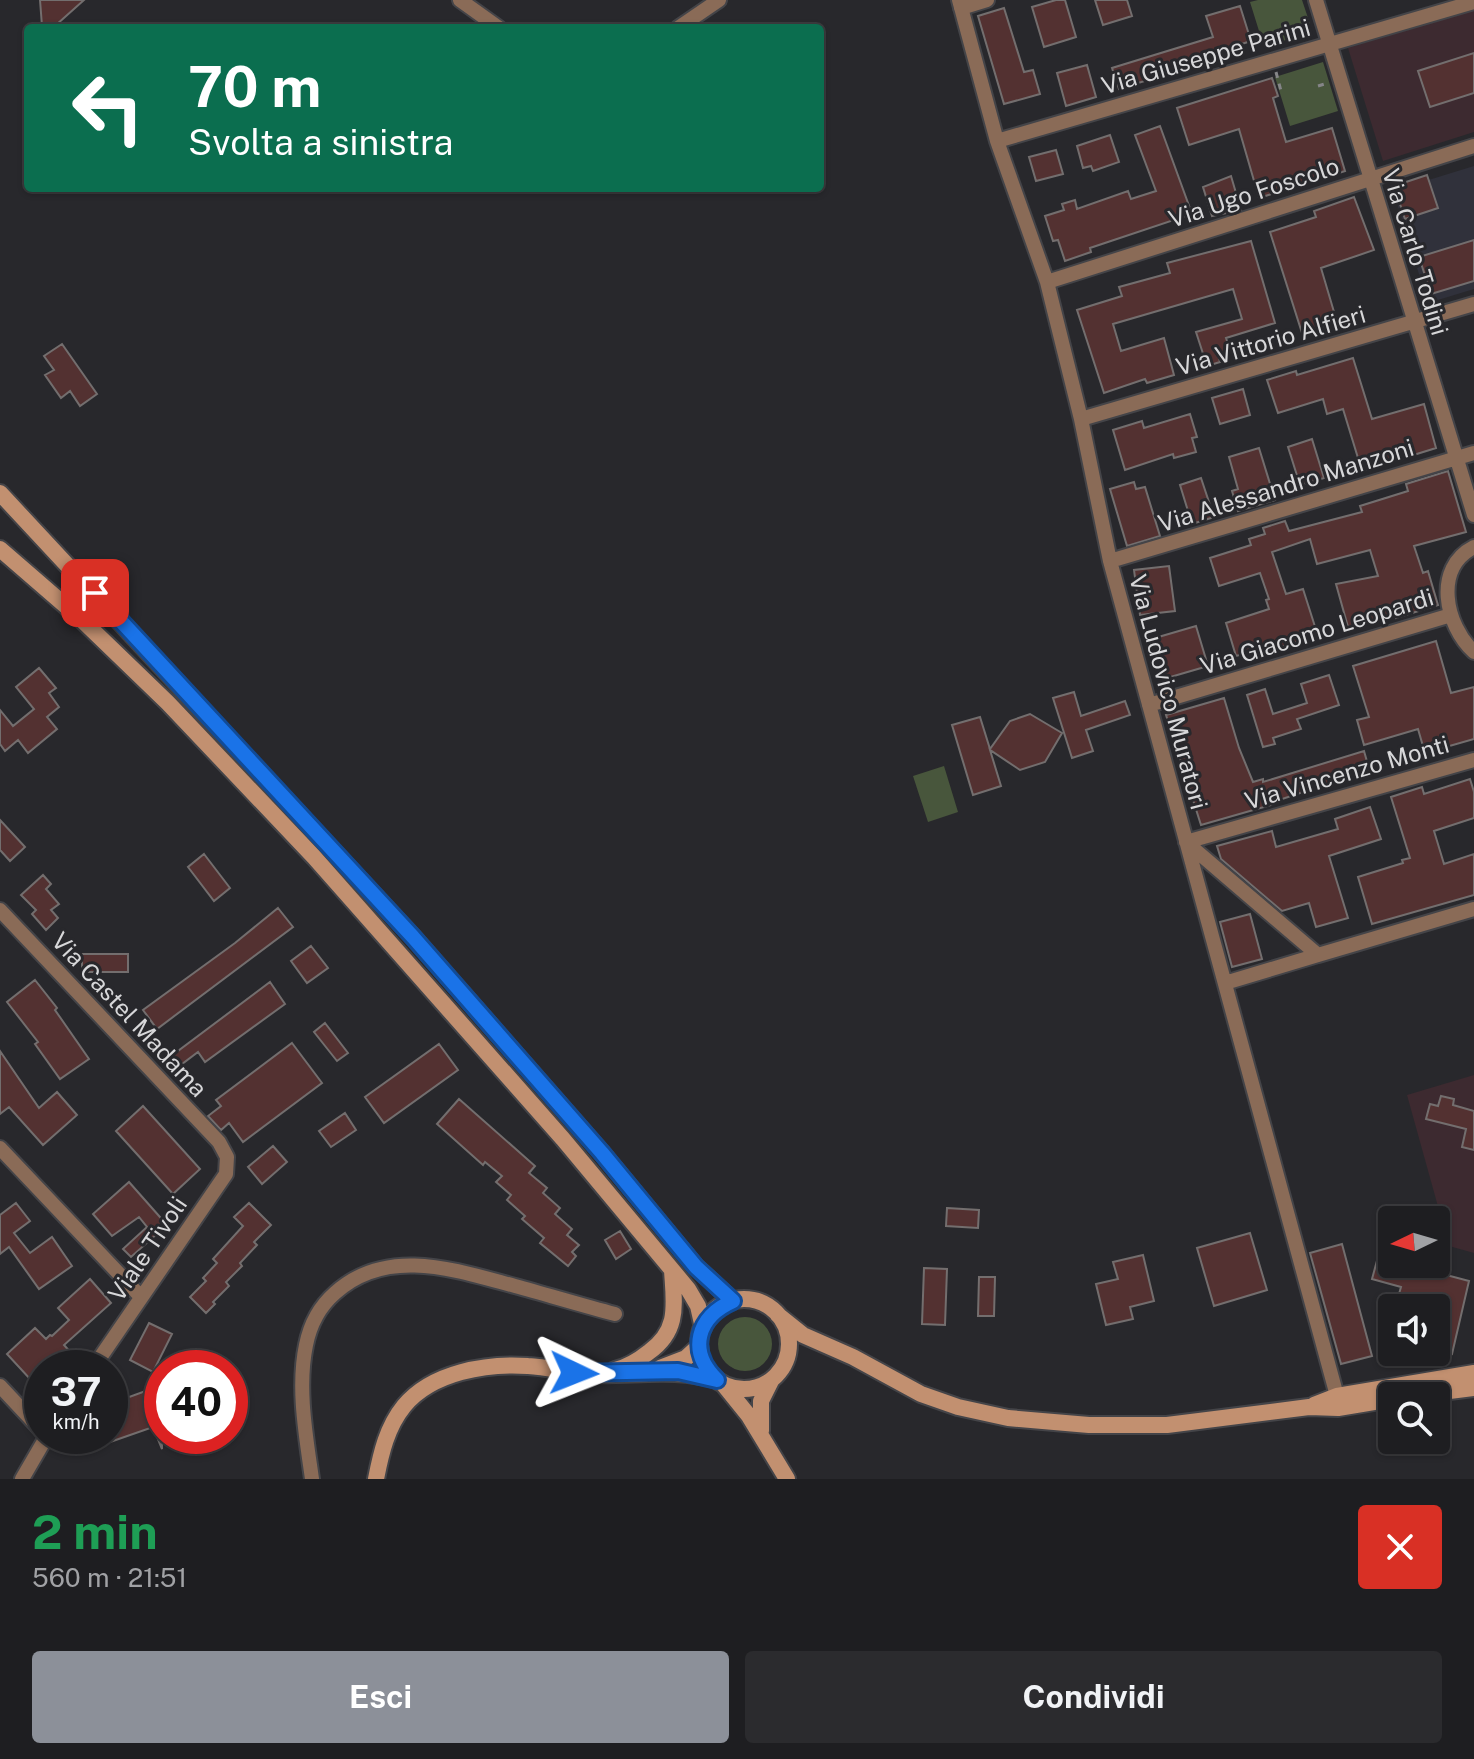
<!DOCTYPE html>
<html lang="it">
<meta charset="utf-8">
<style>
:root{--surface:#1e1e21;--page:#2b2b2e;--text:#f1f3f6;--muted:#a1a2a5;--line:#3c3c3f;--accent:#8c9099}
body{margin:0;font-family:"Public Sans",sans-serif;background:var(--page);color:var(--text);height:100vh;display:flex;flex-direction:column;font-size:30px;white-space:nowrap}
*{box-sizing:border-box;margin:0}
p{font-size:26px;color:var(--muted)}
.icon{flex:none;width:44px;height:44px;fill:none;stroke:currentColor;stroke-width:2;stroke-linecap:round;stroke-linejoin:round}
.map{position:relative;height:1479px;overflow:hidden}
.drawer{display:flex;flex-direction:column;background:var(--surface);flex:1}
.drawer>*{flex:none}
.top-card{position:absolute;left:24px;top:24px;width:800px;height:168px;border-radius:8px;box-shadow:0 2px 6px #0004,0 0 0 2px var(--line);background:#0b6e4f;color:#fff;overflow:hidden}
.needle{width:52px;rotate:265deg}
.buttons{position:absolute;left:1378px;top:1206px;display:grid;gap:16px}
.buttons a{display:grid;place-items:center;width:72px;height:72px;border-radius:8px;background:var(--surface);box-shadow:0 2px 6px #0004,0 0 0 2px var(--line);font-size:40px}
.speed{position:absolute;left:24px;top:1350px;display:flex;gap:16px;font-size:40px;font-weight:700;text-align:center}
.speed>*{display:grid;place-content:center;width:104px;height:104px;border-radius:50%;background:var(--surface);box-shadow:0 2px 6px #0004,0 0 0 2px var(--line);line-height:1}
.speed small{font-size:20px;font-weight:400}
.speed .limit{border:12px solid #d22;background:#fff;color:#111}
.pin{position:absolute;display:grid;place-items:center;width:68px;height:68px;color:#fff;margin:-34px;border-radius:16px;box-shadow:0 4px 12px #0006}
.me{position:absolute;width:88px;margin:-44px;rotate:92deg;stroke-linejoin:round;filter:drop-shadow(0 0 6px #0008)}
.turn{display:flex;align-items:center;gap:28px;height:168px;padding:0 32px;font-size:36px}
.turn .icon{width:104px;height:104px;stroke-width:2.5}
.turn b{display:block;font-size:56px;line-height:68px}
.round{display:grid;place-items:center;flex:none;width:84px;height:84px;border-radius:8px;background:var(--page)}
.summary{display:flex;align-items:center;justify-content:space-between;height:136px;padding:0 32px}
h1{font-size:48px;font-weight:700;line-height:60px;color:#1e9e55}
.action{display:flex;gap:16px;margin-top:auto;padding:16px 32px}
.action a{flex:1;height:92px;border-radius:8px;background:var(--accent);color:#fff;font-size:32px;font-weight:700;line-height:92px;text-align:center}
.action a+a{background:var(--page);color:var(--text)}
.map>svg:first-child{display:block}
</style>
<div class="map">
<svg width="1474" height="1479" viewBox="0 0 1474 1479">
<rect width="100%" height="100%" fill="#28282c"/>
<!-- built -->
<path fill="#30313b" d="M1474 166V289L1428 303 1393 191Z"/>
<!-- education -->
<path fill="#3d2a30" d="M1474 10V132L1383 161 1348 48Z
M1474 1075V1253L1449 1246 1407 1095Z"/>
<!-- green -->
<path fill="#48563c" d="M1258 0H1302L1310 24 1305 34 1264 47 1250 2Z
M1323 62 1338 111 1290 126 1275 77Z
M944 766 958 812 928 822 913 776Z
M718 1344a27 27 0 1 1 54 0a27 27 0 1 1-54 0Z"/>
<!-- building -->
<path fill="#533131" stroke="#736e6e" stroke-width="2" d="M40 0H84L56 25 42 26Z
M1056 0H1065L1076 37 1044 47 1032 7Z
M1095 0H1127L1132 16 1103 25Z
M1240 6 1251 41 1197 58 1199 64 1119 89 1112 68 1213 37 1206 16Z
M1004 8 1024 72 1033 70 1040 94 1004 104 978 16Z
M1474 53V93L1430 107 1418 71Z
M1087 65 1096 97 1066 106 1057 73Z
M1272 78 1278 96 1273 98 1286 142 1332 128 1345 171 1259 198 1239 129 1189 145 1177 108Z
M1160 126 1192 214 1090 248 1091 252 1065 261 1058 240 1053 241 1045 216 1064 210 1062 204 1075 200 1077 209 1128 191 1131 199 1156 191 1135 135Z
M1110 135 1119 162 1093 171 1091 166 1083 168 1077 146Z
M1056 150 1063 174 1036 181 1029 157Z
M1427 175 1438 208 1405 219 1394 186Z
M1231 176 1241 210 1212 216 1203 187Z
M1354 197 1374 250 1321 268 1337 322 1302 333 1270 232 1316 217 1314 211Z
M1474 240V281L1431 294 1419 257Z
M1251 241 1275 323 1226 338 1230 350 1218 354 1220 362 1207 366 1196 332 1242 319 1233 289 1113 324 1121 351 1164 338 1174 375 1147 383 1145 379 1104 393 1077 310 1122 296 1119 287 1170 273 1167 263Z
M62 344 97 394 80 406 70 391 61 398 45 375 54 370 44 356Z
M1353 358 1372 419 1424 404 1436 448 1362 471 1343 409 1327 414 1323 399 1278 413 1267 380 1296 371 1297 375Z
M1243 389 1250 415 1220 424 1212 398Z
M1190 414 1197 437 1192 438 1196 452 1174 458 1173 454 1125 470 1113 430 1142 421 1144 428Z
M1312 439 1324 478 1300 485 1288 447Z
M1259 448 1275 500 1238 511 1232 491 1238 489 1229 457Z
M1448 471 1466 532 1414 546 1423 573 1428 571 1438 605 1396 618 1395 615 1348 627 1336 584 1378 576 1370 550 1317 564 1310 539 1272 552 1286 594 1303 589 1318 636 1281 647 1280 643 1236 656 1226 623 1269 609 1266 600 1269 599 1260 573 1219 586 1210 558 1251 545 1249 539 1265 534 1263 528 1285 521 1289 531 1362 512 1360 506 1408 491 1406 484Z
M1201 478 1214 517 1192 524 1180 485Z
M1134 482 1136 489 1145 487 1160 536 1127 546 1110 489Z
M1169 566 1175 611 1140 615 1134 570Z
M1196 626 1208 666 1167 678 1155 638Z
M1436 641 1451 693 1474 687V739L1425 753 1418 729 1364 745 1357 720 1369 717 1353 666Z
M39 668 56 688 49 693 59 707 47 717 57 729 28 753 18 740 5 751 0 744V710L13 726 34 709 16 687Z
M1329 675 1339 705 1297 719 1301 729 1273 738 1275 744 1263 747 1247 695 1265 689 1273 714 1307 703 1301 684Z
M1074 692 1081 716 1125 701 1130 715 1086 730 1093 751 1072 758 1053 698Z
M1224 698 1239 748 1253 782 1263 779V782L1364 751 1370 772 1318 787 1270 803 1271 805 1201 825 1166 715Z
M1030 714 1062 733 1045 762 1020 770 990 750 1001 786 973 795 952 725 980 717 990 749 1010 721Z
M1470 779 1474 792V818L1434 831 1444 864 1474 854V895L1372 924 1358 877 1403 863 1402 860 1410 858 1391 797 1422 787 1424 794Z
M1370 807 1381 839 1329 856 1348 918 1316 927 1309 903 1282 911 1221 859 1217 846 1272 831 1276 847 1338 829 1335 819Z
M0 820 25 847 10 861 0 850Z
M204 854 230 888 214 901 188 867Z
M43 875 51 884 46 889 59 904 51 910 58 918 46 930 32 914 36 910 21 895Z
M278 908 293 927 157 1029 143 1010 235 943Z
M1250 914 1262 959 1232 967 1220 922Z
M311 946 328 968 307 983 291 961Z
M82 954H128V972H82Z
M35 980 57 1008 55 1010 89 1059 60 1079 35 1044 38 1042 7 1002Z
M270 982 285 1004 205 1062 198 1052 178 1067 170 1057Z
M325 1023 348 1053 337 1061 314 1032Z
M292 1043 322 1083 243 1142 229 1123 221 1130 208 1116 221 1106 216 1100Z
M439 1044 458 1070 384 1123 365 1097Z
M0 1051 39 1108 57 1092 77 1115 43 1145 9 1107 0 1114Z
M1441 1096 1454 1099 1453 1105 1474 1111V1150L1462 1147 1466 1129 1426 1119 1430 1104 1438 1106Z
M459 1099 535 1166 529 1173 547 1188 543 1193 560 1208 555 1214 572 1229 567 1235 579 1245 572 1252 576 1256 568 1266 540 1243 544 1238 522 1219 525 1216 507 1200 511 1195 496 1182 502 1176 485 1162 483 1165 437 1124Z
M143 1106 200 1169 173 1194 116 1131Z
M345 1113 356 1130 331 1147 319 1131Z
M273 1146 287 1162 262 1184 248 1167Z
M129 1182 167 1225 131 1257 123 1249 147 1227 139 1217 112 1236 93 1214Z
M16 1203 30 1221 14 1233 30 1253 52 1237 72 1266 39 1289 9 1247 0 1254V1215Z
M249 1203 271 1225 254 1242 257 1245 240 1263 242 1266 226 1282 229 1286 213 1302 215 1304 206 1313 190 1297 206 1281 203 1278 217 1263 213 1259 243 1226 234 1217Z
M947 1208 979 1210 978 1228 946 1226Z
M620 1231 631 1249 616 1259 605 1240Z
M1250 1233 1267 1290 1214 1306 1197 1248Z
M1342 1244 1372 1356 1341 1364 1310 1253Z
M1143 1255 1154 1301 1130 1307 1133 1319 1106 1325 1096 1284 1118 1279 1113 1262Z
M1378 1257 1392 1260V1264H1405L1469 1281 1452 1354 1436 1350V1308H1395L1401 1287 1372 1279Z
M924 1268 947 1269 945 1325 922 1324Z
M979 1277H995L994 1316H978Z
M90 1279 111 1303 64 1345 73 1355 60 1368H42V1392L7 1354 35 1328 46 1339 50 1335 52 1336 69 1320 58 1308Z
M149 1323 172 1334 153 1372 130 1360Z
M151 1389 162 1416V1449L153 1427 110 1442V1404Z"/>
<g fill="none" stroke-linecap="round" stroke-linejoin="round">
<!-- street casing -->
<g stroke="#444448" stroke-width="18">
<path id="street" d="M460 0 499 28
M959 0 997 141 1047 282 1081 419 1110 561 1337 1396
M1316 0 1474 515
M961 8 987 0
M678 28 719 0
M997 141 1474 2
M1047 282 1474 146
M1081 419 1474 304
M1474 547C1433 568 1445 625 1474 652
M1110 561 1474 453
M1149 705 1451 615
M1186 842 1474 760
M1187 843 1318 955 1474 909
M0 910 219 1142 227 1157 226 1174 93 1368
M1225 983 1318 955
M0 1148 141 1297
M0 1386 42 1431
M22 1479 47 1436
M312 1479C306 1436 297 1388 306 1345 310 1325 319 1307 335 1293 387 1246 455 1270 515 1286 548 1295 581 1305 615 1314"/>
</g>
<!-- secondary casing -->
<g stroke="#444448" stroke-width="20">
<path id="secondary" d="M0 493 413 937 602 1153 696 1267 733 1301
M0 549 82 620 168 703 314 857 563 1139 688 1289 698 1306 703 1328
M699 1344a45 45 0 1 1 90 0a45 45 0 1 1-90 0Z
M778 1315 803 1335 853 1357 921 1394 958 1407 1008 1418 1089 1425H1167L1309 1407 1338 1408 1392 1399
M660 1368 686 1358 699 1346
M615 1370C628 1367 639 1360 649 1352 680 1330 674 1304 672 1270
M724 1385 749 1416 787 1479
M1410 1396 1474 1388
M1314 1405 1337 1396 1474 1373
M761 1431V1401L771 1381
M376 1479C381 1453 387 1427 404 1406 432 1372 487 1363 528 1366 549 1367 569 1373 589 1374 633 1376 675 1367 717 1380"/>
</g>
<!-- path -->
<path stroke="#858588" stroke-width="3" stroke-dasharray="6 6" stroke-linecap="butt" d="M1276 72 1281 91
M1318 86 1328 83"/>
<!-- street -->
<use href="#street" stroke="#8a6b57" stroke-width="14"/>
<!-- secondary -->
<use href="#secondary" stroke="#c29070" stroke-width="16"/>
</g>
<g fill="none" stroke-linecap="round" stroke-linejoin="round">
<!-- route casing -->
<g stroke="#114b97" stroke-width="20">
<path id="route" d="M95 593 413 937 602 1153 696 1267 733 1301C697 1317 687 1351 717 1380L678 1371 574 1373"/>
</g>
<!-- route -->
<use href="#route" stroke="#1a73e8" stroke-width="14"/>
</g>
<g text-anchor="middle" stroke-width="6" stroke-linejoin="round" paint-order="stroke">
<!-- street labels -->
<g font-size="24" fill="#d7d7d9" stroke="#28282c">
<text transform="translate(1206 57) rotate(-16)" y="8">Via Giuseppe Parini</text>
<text transform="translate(1254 193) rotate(-18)" y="8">Via Ugo Foscolo</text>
<text transform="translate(1415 252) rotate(73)" y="8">Via Carlo Todini</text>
<text transform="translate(1271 341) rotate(-16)" y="8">Via Vittorio Alfieri</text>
<text transform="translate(1286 486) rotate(-17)" y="8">Via Alessandro Manzoni</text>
<text transform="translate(1317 632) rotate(-17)" y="8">Via Giacomo Leopardi</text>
<text transform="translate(1168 692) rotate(75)" y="8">Via Ludovico Muratori</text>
<text transform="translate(1347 773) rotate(-16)" y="8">Via Vincenzo Monti</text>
<text transform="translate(129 1015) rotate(47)" y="8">Via Castel Madama</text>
<text transform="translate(148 1249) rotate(-56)" y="8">Viale Tivoli</text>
</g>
</g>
</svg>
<div class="buttons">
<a><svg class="needle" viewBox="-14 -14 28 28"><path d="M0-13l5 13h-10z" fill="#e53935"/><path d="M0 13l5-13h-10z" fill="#a1a2a5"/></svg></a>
<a><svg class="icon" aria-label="sound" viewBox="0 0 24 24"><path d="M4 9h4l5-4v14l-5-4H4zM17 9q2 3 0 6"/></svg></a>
<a><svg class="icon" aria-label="search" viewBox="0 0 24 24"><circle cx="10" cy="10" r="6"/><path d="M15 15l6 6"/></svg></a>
</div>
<div class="speed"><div>37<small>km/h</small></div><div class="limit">40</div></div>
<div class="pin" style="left:95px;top:593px;background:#d93025"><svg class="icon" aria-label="arrive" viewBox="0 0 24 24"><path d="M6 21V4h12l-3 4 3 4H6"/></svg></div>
<svg class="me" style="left:574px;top:1373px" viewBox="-20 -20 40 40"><path d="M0-17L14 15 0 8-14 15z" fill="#1a73e8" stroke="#fff" stroke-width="4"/></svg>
<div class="top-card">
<div class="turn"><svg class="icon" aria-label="left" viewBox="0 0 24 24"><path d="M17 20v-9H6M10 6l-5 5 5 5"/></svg><div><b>70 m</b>Svolta a sinistra</div></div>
</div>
</div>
<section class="drawer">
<div class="summary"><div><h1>2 min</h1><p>560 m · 21:51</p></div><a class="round" style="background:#d93025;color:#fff"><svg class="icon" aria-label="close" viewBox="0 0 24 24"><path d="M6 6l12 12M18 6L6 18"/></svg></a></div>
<div class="action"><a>Esci</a><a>Condividi</a></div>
</section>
